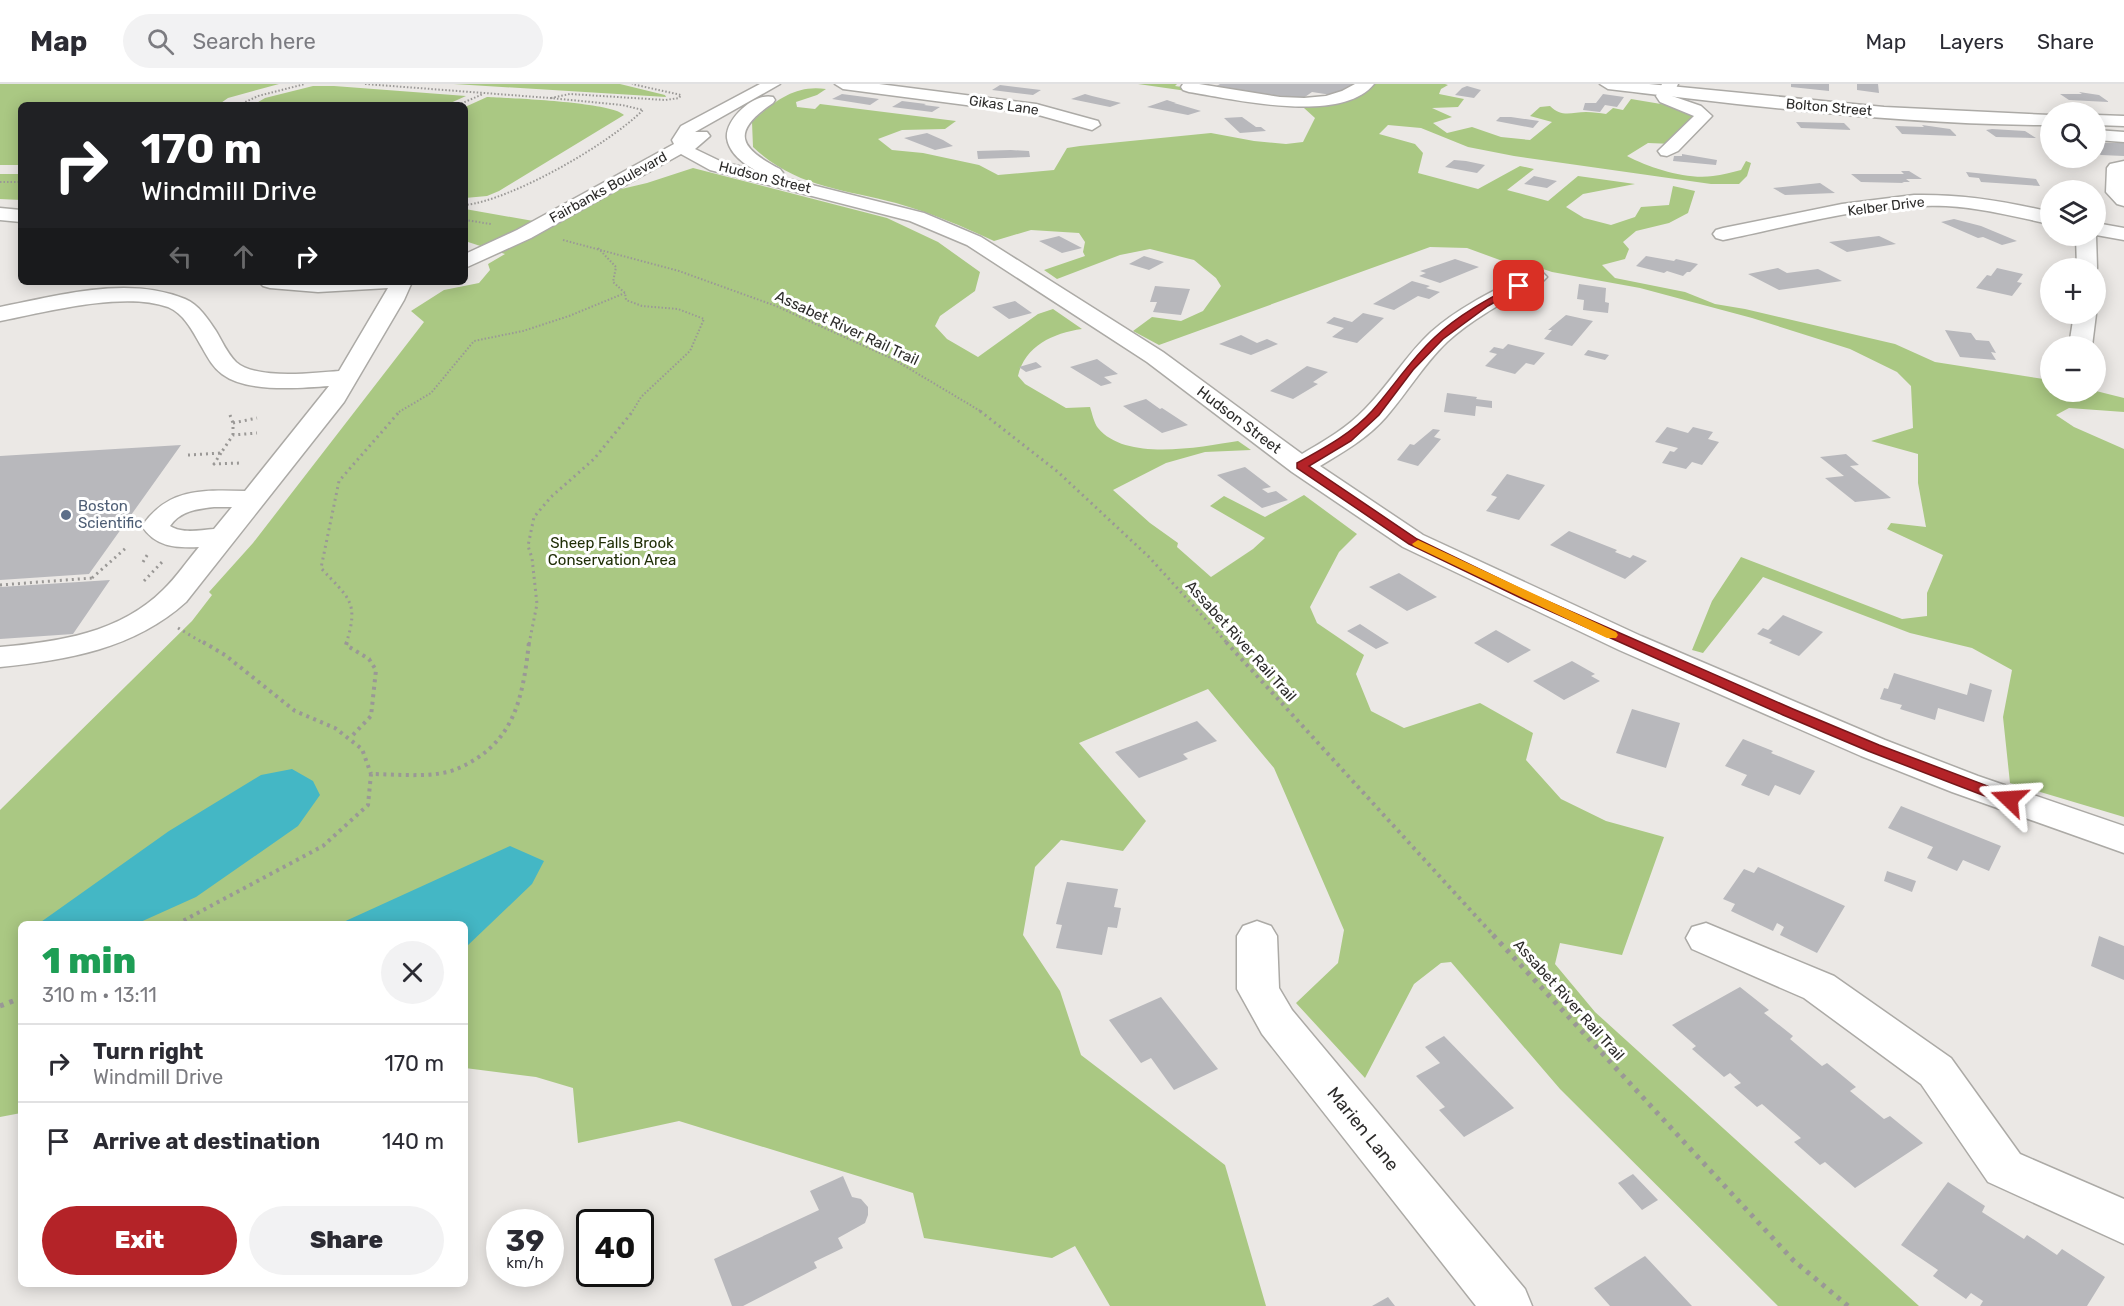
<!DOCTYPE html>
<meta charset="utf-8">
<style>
:root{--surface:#fff;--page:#f2f2f3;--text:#2b2b33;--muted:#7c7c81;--line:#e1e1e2;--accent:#b42328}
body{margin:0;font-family:Rubik,sans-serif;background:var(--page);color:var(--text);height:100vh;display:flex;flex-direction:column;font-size:22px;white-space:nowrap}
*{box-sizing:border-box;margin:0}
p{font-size:20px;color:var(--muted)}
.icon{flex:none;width:33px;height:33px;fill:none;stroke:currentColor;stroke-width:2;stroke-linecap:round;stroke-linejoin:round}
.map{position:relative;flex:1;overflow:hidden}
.details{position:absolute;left:18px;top:837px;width:450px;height:366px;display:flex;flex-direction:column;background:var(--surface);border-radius:9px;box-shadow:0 3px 15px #0003}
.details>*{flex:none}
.hud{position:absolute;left:18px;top:18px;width:450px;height:183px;border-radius:9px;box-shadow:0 3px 15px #0003;background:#202124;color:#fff;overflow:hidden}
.controls{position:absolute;left:2040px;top:18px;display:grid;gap:12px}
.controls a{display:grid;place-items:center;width:66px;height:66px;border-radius:50%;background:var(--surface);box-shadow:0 3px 15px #0003;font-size:30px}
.speed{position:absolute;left:486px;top:1125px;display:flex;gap:12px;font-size:30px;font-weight:700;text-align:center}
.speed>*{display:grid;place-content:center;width:78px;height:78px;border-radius:50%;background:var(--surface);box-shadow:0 3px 15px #0003;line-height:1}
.speed small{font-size:15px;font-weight:400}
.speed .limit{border:3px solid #111;border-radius:9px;background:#fff;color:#111}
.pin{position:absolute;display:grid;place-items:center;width:51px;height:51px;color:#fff;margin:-26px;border-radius:12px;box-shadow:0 3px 9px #0006}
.me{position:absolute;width:66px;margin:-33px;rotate:290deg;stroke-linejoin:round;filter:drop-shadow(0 0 4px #0008)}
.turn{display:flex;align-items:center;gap:21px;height:126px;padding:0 24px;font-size:27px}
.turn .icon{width:78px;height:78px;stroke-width:2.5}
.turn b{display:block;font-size:42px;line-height:51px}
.lanes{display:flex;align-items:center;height:57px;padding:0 24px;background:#0003;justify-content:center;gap:30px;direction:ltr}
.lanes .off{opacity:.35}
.round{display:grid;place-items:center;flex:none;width:63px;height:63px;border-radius:32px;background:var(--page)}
.headline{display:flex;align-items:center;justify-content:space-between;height:102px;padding:0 24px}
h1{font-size:36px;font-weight:800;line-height:45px;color:#1e9e55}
.primary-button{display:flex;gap:12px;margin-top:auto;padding:12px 24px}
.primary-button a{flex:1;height:69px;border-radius:36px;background:var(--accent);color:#fff;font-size:24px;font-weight:800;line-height:69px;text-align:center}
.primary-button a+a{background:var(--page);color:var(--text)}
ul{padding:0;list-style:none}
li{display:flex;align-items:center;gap:18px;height:78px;padding:0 24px;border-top:2px solid var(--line)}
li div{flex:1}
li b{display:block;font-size:22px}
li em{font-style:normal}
header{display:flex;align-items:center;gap:36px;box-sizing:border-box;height:84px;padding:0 30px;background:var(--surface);border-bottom:2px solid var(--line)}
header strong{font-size:28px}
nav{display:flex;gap:33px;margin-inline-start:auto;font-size:21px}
.search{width:420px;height:54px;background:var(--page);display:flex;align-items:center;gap:15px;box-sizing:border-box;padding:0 21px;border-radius:33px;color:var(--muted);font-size:22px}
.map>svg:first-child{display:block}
</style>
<header>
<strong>Map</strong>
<div class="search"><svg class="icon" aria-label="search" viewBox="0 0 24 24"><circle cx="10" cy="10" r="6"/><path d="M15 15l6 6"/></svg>Search here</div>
<nav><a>Map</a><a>Layers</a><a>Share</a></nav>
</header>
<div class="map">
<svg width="2124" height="1222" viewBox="0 0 2124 1222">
<rect width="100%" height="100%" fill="#ebe8e5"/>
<!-- green -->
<path fill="#aac883" d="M0 0H279L228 14 218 21H21V81H0Z
M454 0H620L665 11 666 13Z
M1138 0H1177L1175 2 1307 22 1335 20 1355 15 1375 0H1445L1448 1 1441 5 1439 10 1464 15 1458 23 1432 24 1452 33 1433 39 1447 49 1472 43 1501 53 1530 56 1552 38 1530 32 1540 23 1550 22C1562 34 1572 28 1586 28 1593 28 1600 29 1606 30L1613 24 1623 26 1631 15 1679 23 1697 30 1684 41 1673 60 1648 59 1627 72C1650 84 1687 96 1713 92 1722 91 1732 88 1741 86L1746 77 1751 79 1747 92 1739 100H1711L1514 72 1468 63 1421 44 1388 41 1379 50 1415 60 1423 69 1418 89 1478 105 1520 82 1534 85 1507 106 1548 117 1578 92 1635 100 1583 110 1566 123 1584 134 1611 141 1635 133 1641 123 1669 121 1673 102 1695 107 1688 129 1669 139 1636 147 1623 158 1629 165 1625 175 1602 181 1615 194 1685 208 1715 220 1745 225 1895 260 1935 278 2050 296V308L2096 307 2124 314V328L2069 324 2056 331 2074 343 2124 365V733L2010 699 2003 633 2012 586 1972 564 1910 549 1763 493 1703 569 1692 566 1712 517 1741 473 1902 535 1927 532V509L1943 471 1887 445 1891 439 1926 443 1918 399V370L1871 357 1913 344 1911 302 1897 288 1850 265 1752 234 1640 204 1552 188 1528 180 1508 179 1467 164 1430 163 1159 261 1133 247 1152 233 1181 237 1203 227 1221 202 1216 194 1194 176 1150 165 1120 171 1057 195 1044 186 1085 172 1083 168 1085 158 1079 149 1031 146 994 157C962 142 931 129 896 119 843 105 795 103 753 63L752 38C773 18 795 0 826 5L817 11 796 18 797 23 815 25 820 20 956 37 945 45 902 46 878 55 892 66 923 69 979 81 998 91 1054 86 1067 64 1080 62 1211 49 1254 57 1286 60 1303 58 1315 34 1304 24Z
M313 2H334L466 12 446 21H253L265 14Z
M487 13C509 14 612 18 624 31L499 107 487 112 465 114V23Z
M693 84 887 134 938 158 980 188 975 207 940 232 935 242 947 255 978 273 1038 230 1053 225 1082 245C1053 249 1025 262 1018 292L1025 300 1066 324 1090 323C1092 329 1094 339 1098 344 1126 378 1200 363 1238 357L1251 366 1205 368 1166 379 1113 406 1150 439 1178 459 1177 463 1211 493 1253 465 1265 454 1210 422 1224 412 1265 433 1304 411 1357 450 1339 468 1310 523 1317 539 1364 571 1356 590 1371 627 1404 644 1480 619 1533 649 1526 676 1561 715 1606 737 1664 753 1622 871 1560 859 1555 880 1595 928 1919 1222H1778L1560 1005 1451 878 1441 879 1414 900 1365 994 1296 919 1338 879 1344 846 1274 684 1208 605 1079 659 1146 737 1123 767 1061 756 1035 783 1023 851 1060 907 1081 971 1225 1081 1266 1222H1110L1075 1162 1052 1174 924 1154 913 1109 679 1037 578 1059 573 1004 536 993 465 984V840H21V1029L0 1033V726L192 537 212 511 209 508 253 459 424 238 411 227 444 206 479 199 490 186 488 180 505 170 465 157V125L556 141 613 107 647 99Z
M0 90H21V116L0 115Z"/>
<!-- water -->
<path fill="#44b7c5" d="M292 685 313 697 320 711 298 742 196 813 136 840H38L169 747 261 691Z
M510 762 544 777 532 800 465 864V840H339Z"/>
<!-- building -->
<path fill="#b8b8bc" d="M1220 0H1353L1338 12 1312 8 1302 15 1215 3Z
M1791 0H1829V7L1791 3Z
M1857 0H1878L1879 9 1857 6Z
M1000 1 1041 6 1033 11 992 6Z
M1467 2 1481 6 1474 14 1455 11 1462 4Z
M2079 8 2099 11 2109 18 2069 16 2060 10H2082Z
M842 10 865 13 879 15 870 21 832 15Z
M1085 10 1092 12 1121 19 1110 23 1071 15Z
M1603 10 1624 13 1617 23 1605 21 1600 28 1583 26 1585 19H1596Z
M1167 16 1176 19H1174L1201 27 1188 31 1147 23Z
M902 17 926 20 924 21 940 23 932 28 892 23Z
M1242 33 1256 43H1261L1266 47 1240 49 1224 34Z
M1500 33H1511L1539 37 1533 44 1496 37Z
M1796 38 1844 39 1851 46 1801 44Z
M1922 41 1950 45 1957 52 1902 50 1895 42 1924 43Z
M1992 45 2025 47 2036 54 1996 53 1986 46Z
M927 49 943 56 953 62 935 66 904 54Z
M2096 59H2124V72L2101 71 2096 68V62H2100Z
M1011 66 1029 67 1030 73 978 75 977 67Z
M1682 70 1717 76 1716 81 1673 77 1674 72H1682Z
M1454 76 1466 77 1485 81 1477 89 1445 83Z
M1901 87H1909L1922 95H1906L1910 98H1902L1904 99 1861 98 1851 90H1904Z
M1966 88 2036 95 2040 102 1981 98 1979 94 1969 93Z
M1534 92 1557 97 1547 104 1524 100Z
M1820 99 1835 109 1785 111 1773 104Z
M1954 135 1981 142 2017 157 2002 161 1983 153 1978 154 1941 138Z
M1059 152 1082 164 1062 169 1039 157Z
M1879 152 1896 160 1847 168 1829 158Z
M1144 172 1164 178 1149 186 1129 180Z
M1646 172 1674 177 1676 175 1698 180 1690 188H1687L1683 192 1667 187 1664 189 1636 182Z
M1455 175 1479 183 1440 199 1419 192 1426 189 1420 187Z
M1778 184 1787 189 1818 185 1842 197 1779 206 1748 190Z
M1997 184 2023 190 2017 198 2022 199 2012 212 1976 204 1987 191 1991 192Z
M1412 197 1430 202 1426 204 1440 208 1429 215 1418 212 1394 226 1373 220Z
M1579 200 1606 204 1605 218 1609 219 1608 229 1583 226 1584 216 1577 215Z
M1155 202 1190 205 1181 231 1153 228 1157 218H1150Z
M1015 217 1032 229 1009 235 992 223Z
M1363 229 1384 234 1357 259 1332 253 1344 244 1326 239 1334 233 1352 238Z
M1566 231 1593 237 1572 262 1544 255 1552 246H1548Z
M1945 246 1971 249 1976 256 1989 257 1996 269 1991 268 1996 276 1960 273Z
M1241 251 1257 259 1267 255 1278 260 1251 271 1219 260Z
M1508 260 1545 269 1534 281 1526 279 1515 290 1485 282 1497 270 1489 268 1494 263 1503 265Z
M1588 266 1609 271 1605 276 1584 271Z
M1097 275 1118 290 1104 293 1112 299 1101 302 1070 283Z
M1036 278 1042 283 1026 288 1019 283Z
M1307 282 1328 288 1313 298 1318 300 1293 315 1270 307Z
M1447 309 1477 313 1476 315 1492 317V324L1476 322 1475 332 1444 328Z
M1146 315 1160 325 1162 324 1188 341 1162 349 1123 322Z
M1667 343 1688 349 1693 343 1713 348 1708 355 1719 358 1702 381 1692 378 1686 385 1662 379 1670 367 1674 368 1678 364 1655 358Z
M1433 345 1440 346 1434 353 1441 355 1418 382 1397 376 1410 360 1414 361Z
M181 361 89 490 0 496V372Z
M1846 370 1859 381 1850 382 1891 414 1855 418 1825 394 1844 392 1820 373Z
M1245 383 1271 403 1262 405 1268 409 1276 407 1288 416 1262 424 1217 391Z
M1507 390 1545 401 1519 436 1486 427 1497 413 1491 411Z
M1569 447 1617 466 1615 468 1630 474 1633 471 1647 477 1625 495 1550 461Z
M1399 489 1437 513 1407 527 1369 503Z
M110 496 73 550 0 555V503Z
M1783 531 1823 548 1799 572 1769 559 1772 556 1757 550 1763 544 1768 546Z
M1360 540 1389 559 1376 565 1347 547Z
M1496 546 1531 566 1508 579 1474 559Z
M1572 577 1595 590 1591 592 1600 597 1564 616 1533 597Z
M1894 589 1967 611 1970 599 1992 606 1984 638 1938 624 1935 636 1900 625 1902 621 1880 615 1884 604 1888 605Z
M1632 625 1680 639 1666 684 1616 669Z
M1197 637 1217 657 1183 670 1188 675 1139 694 1115 668Z
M1743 655 1773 667 1771 669 1815 687 1800 711 1775 701 1769 712 1741 701 1747 691 1725 682Z
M1901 722 2001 762 1989 787 1963 776 1957 787 1927 774 1933 763 1888 744Z
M1758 783 1845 822 1817 869 1780 851 1784 843 1777 839 1773 847 1731 827 1735 820 1723 815 1744 785 1754 789Z
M1887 787 1916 797 1912 808 1884 797Z
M1067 798 1118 805 1114 823 1121 824 1117 844 1108 843 1102 871 1056 864 1062 841 1056 840Z
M2099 852 2124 862V896L2091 882Z
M1740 903 1769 926 1764 929 1793 952 1790 955 1822 982 1827 979 1856 1003 1850 1007 1884 1035 1890 1032 1923 1059 1855 1104 1825 1078 1820 1081 1794 1058 1801 1054 1762 1020 1757 1023 1734 1003 1741 999 1730 989 1724 993 1692 965 1696 962 1672 941Z
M1161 913 1218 985 1174 1006 1151 974 1141 979 1109 936Z
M1444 952 1514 1024 1464 1053 1439 1026 1445 1023 1416 992 1440 979 1425 963Z
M1633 1090 1658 1116 1642 1126 1618 1099Z
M843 1092 852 1113 861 1115 868 1123V1131L865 1139 838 1154 843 1164 814 1178 817 1184 743 1222H732L714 1175 819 1126 810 1107Z
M1948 1098 1985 1122 1982 1128 2024 1155 2027 1151 2057 1171 2062 1165 2105 1193 2087 1222H1980L1983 1217 1971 1209 1966 1215 1933 1192 1938 1186 1901 1161Z
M1645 1172 1692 1222H1610L1594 1204Z
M1388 1213 1395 1222H1372Z"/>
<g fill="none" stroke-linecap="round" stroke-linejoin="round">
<!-- minor casing -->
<g stroke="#acaaa6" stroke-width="3">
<path id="minor" d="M760 0H780L695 48H707L710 52 695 65 722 78 755 86C744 80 729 69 727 54 725 35 755 8 773 13L775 16 773 19C730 48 739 64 780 85L783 89 780 93 924 129 981 153 1163 268 1302 370C1324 357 1347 344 1365 325 1389 301 1406 271 1431 248 1459 223 1495 206 1529 189L1536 187 1543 189 1547 193 1543 197C1510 215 1475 232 1447 258 1423 281 1407 309 1386 333 1368 354 1343 368 1320 382L1423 451 1641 552 1885 656 1978 692 2124 742V769L1952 708 1861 672 1619 566 1403 463 1292 388 1147 278 967 161 910 137 710 86 681 70 531 154 465 184V170L517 146 674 60 672 56 681 42Z
M835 0H879L1036 20 1098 37 1100 41 1092 46 1035 30 843 5Z
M1183 0H1199L1280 13 1304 14 1326 12 1342 7 1355 0H1374C1341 41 1233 15 1189 8L1183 6 1181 3Z
M1662 0H1678L1672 12 1701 22 1712 32 1678 67 1667 72 1661 71 1658 67 1694 32 1660 18 1656 12Z
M2096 46 2124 48V58L2096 56Z
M2124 77V122L2117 120 2106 108 2107 84 2110 80Z
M1914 111C1961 110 2005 117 2050 128V140C2016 133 1982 124 1946 122 1871 119 1796 141 1723 156L1716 154 1713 150 1716 146 1723 144 1842 120Z
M0 124 21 126V138L0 136Z
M2096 139 2124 144V156L2096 151Z
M2076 152H2096L2097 184 2096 187V184H2077Z
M259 198H412L404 216 344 318 186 518C134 565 67 576 0 583V563C58 558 120 549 163 506 176 494 187 477 199 463 176 464 155 463 142 442 168 404 203 406 245 407L329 302C299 304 247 309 222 290 212 283 206 270 200 260 192 246 184 230 168 223 124 207 45 228 0 237V223C57 212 128 191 185 215 199 221 208 235 216 247 222 257 227 269 236 278 256 296 313 289 339 287L388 204 318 208 270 204 263 202ZM214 423H232L214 445C200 446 182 450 170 442 180 427 197 425 214 423Z
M2074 230H2096L2092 262H2069Z
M1257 837 1271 842 1277 852 1279 904 1292 926 1525 1205 1532 1222H1476L1262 950 1237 905V852L1243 842Z
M1706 839 1834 892 1951 974 2020 1070 2124 1115V1160L1988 1098 1921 1000 1804 914 1692 865 1686 854 1692 843Z"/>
</g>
<!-- major casing -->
<g stroke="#acaaa6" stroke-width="3">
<path id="major" d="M1600 0H1649L1884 23 2050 31V41C1903 41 1754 22 1608 5Z
M2096 31 2124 32V42L2096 41Z"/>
</g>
<!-- path-far3 -->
<path stroke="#9a9896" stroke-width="2" stroke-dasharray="1.5 2" stroke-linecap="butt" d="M365 0 550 14 622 21 643 26C609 60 512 116 465 121
M551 14 570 10 665 16 679 14 681 11 632 0
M239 21 258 12 305 0
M458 21 483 10
M0 98H21
M465 136 491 140
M563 156 679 187 776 222 893 275 982 328
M598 164 616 183 613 198 625 209 626 216 642 222 678 225 704 235 690 267 641 313 632 328
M399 328 431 309 474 257 523 247 569 232 625 209"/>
<!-- path-far2 -->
<path stroke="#9a9896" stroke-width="3" stroke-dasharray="2 4" stroke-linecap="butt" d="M980 327 1058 388 1149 473 1228 560
M230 331 233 339
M233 351V339L257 334
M221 369 214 380 241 379
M188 371 221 369 233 351 257 349
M143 478 149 468
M92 494 127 463
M144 497 163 477
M0 501 92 494
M178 544 205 560
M346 560C360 517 348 514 321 484L339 397 400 327
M529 560 537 520 532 474 528 462 534 433 551 413 594 375 633 327"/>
<!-- path-far1 -->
<path stroke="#9a9896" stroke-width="4" stroke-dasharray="3 4.5" stroke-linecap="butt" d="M203 558 225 571 295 627 335 644 362 665 371 690
M347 558 346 561 369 575 376 586 371 632 350 654
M1226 558 1494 852
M177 840 323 762 368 721 371 690C396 690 436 695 459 684 515 659 523 613 529 558"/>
<!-- path -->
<path stroke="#9a9896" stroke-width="5" stroke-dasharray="4 6" stroke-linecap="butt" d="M1493 851 1793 1176 1848 1222
M0 922 21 914"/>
<!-- minor -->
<use href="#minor" fill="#fff" fill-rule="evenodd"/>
<!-- major -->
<use href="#major" fill="#fff" fill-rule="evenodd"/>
</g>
<!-- route -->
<path fill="#b42328" stroke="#75171a" stroke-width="1.5" d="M1516 200 1523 202 1488 222 1443 255 1413 286 1379 331 1351 357 1309 382 1417 455 1531 510 1793 625 1879 661 2014 712 2016 715 2014 719H2003L1868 667 1783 631 1523 515 1409 460 1297 384V379C1324 364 1351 350 1372 327 1394 302 1411 275 1435 253 1458 231 1488 215 1516 200Z"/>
<!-- slow -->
<path fill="#f59e0b" d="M1418 456 1616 548 1618 551 1616 554H1607L1414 462 1412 460Z"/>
<!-- markers -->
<circle fill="#5c6f8a" stroke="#fff" stroke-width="2" cx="66" cy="431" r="6"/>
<g text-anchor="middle" stroke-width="6" stroke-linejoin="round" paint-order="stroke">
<!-- far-street labels -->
<g font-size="14" fill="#2d2c2b" stroke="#fff">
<text transform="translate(1004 21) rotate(8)" y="5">Gikas Lane</text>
<text transform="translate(1829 23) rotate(5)" y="5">Bolton Street</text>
<text transform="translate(765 93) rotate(14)" y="5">Hudson Street</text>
<text transform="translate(608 103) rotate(-29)" y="5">Fairbanks Boulevard</text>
<text transform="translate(1886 122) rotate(-7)" y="5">Kelber Drive</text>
</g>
<!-- street labels -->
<g font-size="15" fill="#2d2c2b" stroke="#fff">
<text transform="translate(847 244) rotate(25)" y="5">Assabet River Rail Trail</text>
<text transform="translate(1239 336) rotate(37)" y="5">Hudson Street</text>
<text transform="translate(1241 557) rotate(48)" y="5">Assabet River Rail Trail</text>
<text transform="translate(1569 916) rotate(48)" y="5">Assabet River Rail Trail</text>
</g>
<!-- service labels -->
<g font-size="15" fill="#4e5e75" stroke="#fff" text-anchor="start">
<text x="78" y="427">Boston<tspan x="78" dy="17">Scientific</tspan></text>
</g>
<!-- park labels -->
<g font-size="15" fill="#202f07" stroke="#fff">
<text x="612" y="464">Sheep Falls Brook<tspan x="612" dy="17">Conservation Area</tspan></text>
</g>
<!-- near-street labels -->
<g font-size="18" fill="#2d2c2b" stroke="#fff">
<text transform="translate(1363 1045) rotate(51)" y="6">Marien Lane</text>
</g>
</g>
</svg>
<div class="controls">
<a><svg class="icon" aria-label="search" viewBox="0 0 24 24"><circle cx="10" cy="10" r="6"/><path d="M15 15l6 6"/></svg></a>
<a><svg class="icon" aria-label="layers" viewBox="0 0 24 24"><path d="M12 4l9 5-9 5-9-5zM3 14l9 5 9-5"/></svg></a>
<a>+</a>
<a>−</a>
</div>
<div class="speed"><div>39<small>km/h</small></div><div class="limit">40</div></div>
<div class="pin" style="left:1519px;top:202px;background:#d93025"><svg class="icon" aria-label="arrive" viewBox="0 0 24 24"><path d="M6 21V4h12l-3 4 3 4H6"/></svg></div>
<svg class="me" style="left:2009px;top:715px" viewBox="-20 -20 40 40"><path d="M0-17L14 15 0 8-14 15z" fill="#b42328" stroke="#fff" stroke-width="4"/></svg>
<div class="hud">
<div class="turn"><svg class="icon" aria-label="right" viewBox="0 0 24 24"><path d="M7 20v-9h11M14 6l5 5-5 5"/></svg><div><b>170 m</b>Windmill Drive</div></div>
<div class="lanes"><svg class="icon off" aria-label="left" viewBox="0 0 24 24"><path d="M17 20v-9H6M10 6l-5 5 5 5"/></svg><svg class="icon off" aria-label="ahead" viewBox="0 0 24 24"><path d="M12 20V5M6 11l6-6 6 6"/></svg><svg class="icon" aria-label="right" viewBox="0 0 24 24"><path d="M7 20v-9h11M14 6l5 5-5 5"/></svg></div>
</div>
<section class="details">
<div class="headline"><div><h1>1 min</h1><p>310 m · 13:11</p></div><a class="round"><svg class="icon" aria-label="close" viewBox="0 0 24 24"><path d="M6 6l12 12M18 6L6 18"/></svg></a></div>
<ul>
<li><svg class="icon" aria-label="right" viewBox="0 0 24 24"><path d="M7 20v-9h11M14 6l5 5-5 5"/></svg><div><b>Turn right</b><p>Windmill Drive</p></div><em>170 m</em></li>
<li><svg class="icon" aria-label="arrive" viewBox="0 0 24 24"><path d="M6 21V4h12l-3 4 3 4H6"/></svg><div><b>Arrive at destination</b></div><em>140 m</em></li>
</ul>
<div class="primary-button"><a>Exit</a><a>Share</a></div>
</section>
</div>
